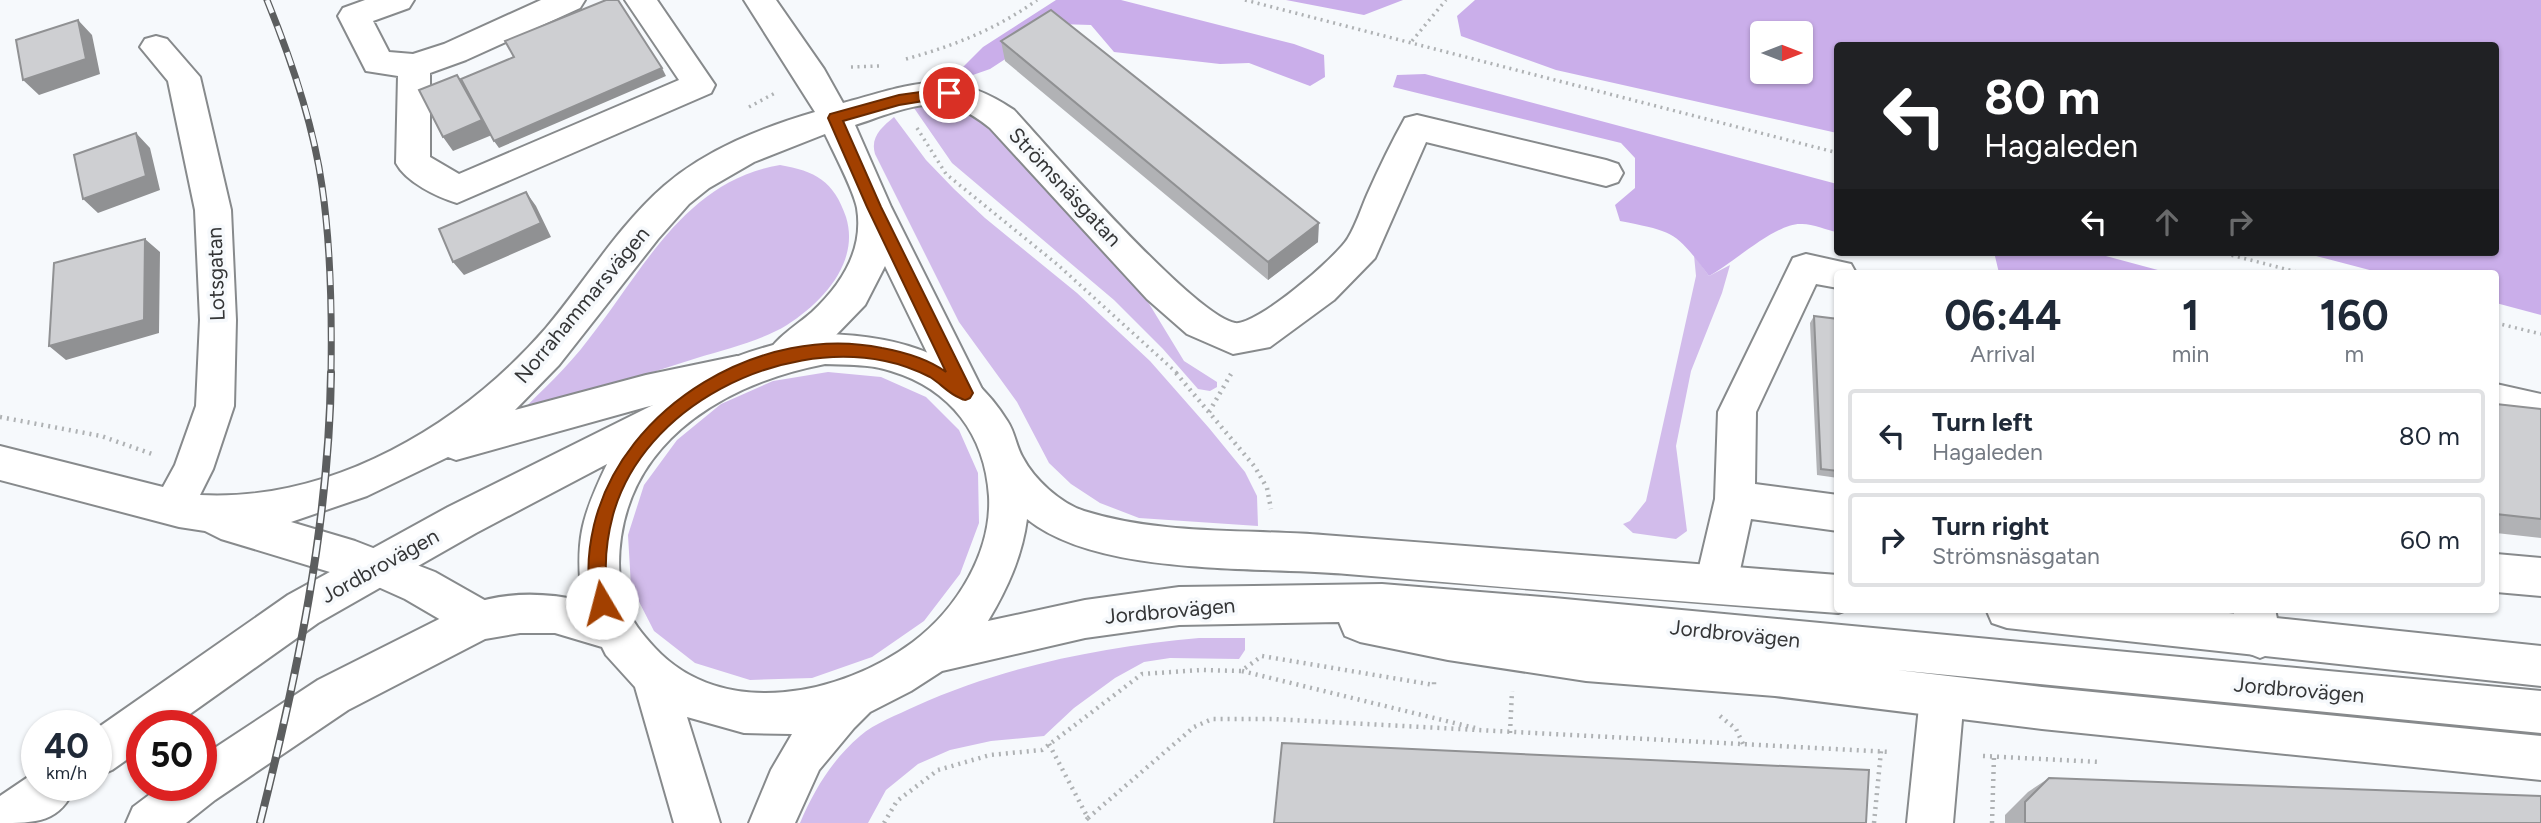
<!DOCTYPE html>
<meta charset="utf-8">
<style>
:root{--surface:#fff;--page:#f6f6f7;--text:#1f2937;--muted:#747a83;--line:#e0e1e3}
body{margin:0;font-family:Figtree,sans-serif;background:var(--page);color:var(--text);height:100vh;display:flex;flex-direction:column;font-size:26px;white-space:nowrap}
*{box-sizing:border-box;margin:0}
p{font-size:23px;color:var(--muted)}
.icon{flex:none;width:38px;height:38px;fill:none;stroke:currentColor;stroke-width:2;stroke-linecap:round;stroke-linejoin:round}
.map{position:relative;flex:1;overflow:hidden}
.sheet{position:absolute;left:1834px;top:270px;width:665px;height:343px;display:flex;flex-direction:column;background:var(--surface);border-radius:7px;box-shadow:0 2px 5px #0004}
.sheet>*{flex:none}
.hud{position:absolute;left:1834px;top:42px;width:665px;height:214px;border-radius:7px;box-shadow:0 2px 5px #0004;background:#202124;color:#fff;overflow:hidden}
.needle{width:46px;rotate:90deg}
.buttons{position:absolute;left:1750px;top:21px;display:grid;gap:14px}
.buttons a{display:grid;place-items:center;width:63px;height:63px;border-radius:7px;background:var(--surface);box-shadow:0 2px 5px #0004;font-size:35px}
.speed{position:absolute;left:21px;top:710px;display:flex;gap:14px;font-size:35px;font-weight:700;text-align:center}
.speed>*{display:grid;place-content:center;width:91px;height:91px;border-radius:50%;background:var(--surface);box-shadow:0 2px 5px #0004;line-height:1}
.speed small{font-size:18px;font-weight:400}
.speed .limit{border:10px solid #d22;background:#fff;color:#111}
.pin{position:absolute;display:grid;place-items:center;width:60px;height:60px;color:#fff;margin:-30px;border:4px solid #fff;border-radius:50%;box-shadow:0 2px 7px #0007}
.me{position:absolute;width:77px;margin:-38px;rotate:352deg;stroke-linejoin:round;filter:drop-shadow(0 0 5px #0008)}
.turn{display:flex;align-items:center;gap:24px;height:147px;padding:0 35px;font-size:32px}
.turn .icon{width:91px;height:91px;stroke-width:2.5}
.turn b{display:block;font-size:49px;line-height:60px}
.lanes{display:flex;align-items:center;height:66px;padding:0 35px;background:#0003;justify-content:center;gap:35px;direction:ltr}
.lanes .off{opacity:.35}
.eta{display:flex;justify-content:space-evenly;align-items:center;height:119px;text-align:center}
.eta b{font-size:42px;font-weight:700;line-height:49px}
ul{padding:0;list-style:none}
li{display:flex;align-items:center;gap:21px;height:94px;margin:0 14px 10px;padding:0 21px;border:4px solid var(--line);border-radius:7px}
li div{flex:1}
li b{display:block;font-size:26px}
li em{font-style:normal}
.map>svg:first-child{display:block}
</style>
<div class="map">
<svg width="2541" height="823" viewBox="0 0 2541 823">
<rect width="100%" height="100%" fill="#f6f9fc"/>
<!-- green -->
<path fill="#d2bceb" d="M934 106C960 107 975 115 995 132L1145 297 1184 361 1217 382V387L1210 391 1198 389 1163 349 1114 300 952 163 914 108Z
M894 117 926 160 954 189 985 218 1077 293 1150 361 1209 428 1245 472 1257 496 1258 526 1139 518 1100 503 1071 484 1049 463 1017 402 959 322 875 154C870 137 882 127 894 117Z
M780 165C815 171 834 181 846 217 860 262 823 302 787 325 761 341 726 349 697 358 637 377 578 396 519 414 542 390 568 367 588 340 643 271 684 181 780 165Z
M1694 255 1709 276 1730 265 1722 293 1691 371 1676 446 1687 531 1676 539 1633 533 1623 524 1630 521 1646 501 1696 276Z
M828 372 881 377 926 397 959 430 978 473 979 523 960 574 924 621 872 657 812 678 750 680 695 663 654 631 631 586 628 535 644 485 677 440 721 404 773 381Z
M1199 638H1245V650L1239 659 1170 658 1144 662 1115 678 1074 708 1044 736 991 741 950 750 918 764 886 790 868 823H800C814 790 832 760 860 736 875 723 897 715 916 706 1005 666 1101 647 1199 638Z"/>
<!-- forest -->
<path fill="#caaeea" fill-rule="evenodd" d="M1056 0H1121L1294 44 1324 55 1325 77 1310 86 1249 63 1220 64 1114 52 1091 25 1059 24 990 69 970 76 963 67 983 47Z
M1286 0H1403L1364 15Z
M1475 0H2541V315L2496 303V273H2381L2301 252H2496V46H1838L1837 133 1556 70 1461 36 1457 16ZM1762 33H1801V72H1762Z
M1425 74 1837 184V232C1826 230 1811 223 1800 224 1775 224 1733 263 1709 276 1675 231 1675 232 1620 221L1615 205 1635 188V158L1621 143 1393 87 1397 75Z
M1994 252H2091L2169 273H1999Z"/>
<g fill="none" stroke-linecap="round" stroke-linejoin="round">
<!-- minor casing -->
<g stroke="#878a8c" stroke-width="4">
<path id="minor" d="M365 0H414L409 8 373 21 389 52 413 54 444 44 541 0H585L580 8 466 60 430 73V157L459 174 679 80 625 0H657L715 85 711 93 457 203C437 197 406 182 396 163L398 76 366 71 338 16 343 8Z
M744 0H776L824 69 843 103C913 84 949 66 1014 110 1051 150 1193 315 1235 323 1255 327 1337 257 1348 238 1356 225 1361 209 1367 195 1379 168 1391 143 1405 118L1417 115 1606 160 1618 164 1623 173 1618 182 1606 186 1426 142 1375 258 1334 300 1270 347 1233 354 1187 334 1147 299 990 128C980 120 969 112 957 108 927 96 884 116 855 125L891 207 984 393 978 404 965 409 952 404 885 266 865 305 835 336 798 367 785 372 772 367 766 356C776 337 796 326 812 312 841 285 864 250 857 208 854 191 833 151 825 134L754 162 709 188 689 204 658 239 559 365 515 410 646 375 737 356 750 361 756 372 750 383 646 407 456 460 448 457 367 496 291 522 355 541 435 572 495 606 501 620 495 634 480 639 465 634 405 599 376 586 221 539 205 531 179 527 0 480V446L163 487 175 465 196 406 200 320 195 210 168 81 140 47 145 39 156 36 167 39 200 77 231 210 236 320 234 406 213 469 200 495C332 502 462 425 546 328 585 282 618 226 664 186 707 149 761 128 815 112Z
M1806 254 1851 264 1856 273H1838V288L1816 284 1756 412 1755 484 1838 495V531L1751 519 1737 584 1731 597 1716 603 1701 597 1695 584 1715 499 1718 412 1793 258Z
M2496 384 2541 394V426L2496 416Z
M2496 554 2541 558V596L2496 592Z
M2233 609H2275L2281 638 2275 652 2260 658 2245 652 2239 638Z
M1942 676 1957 682 1964 697 1953 823H1907L1920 697 1927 682Z"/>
</g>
<!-- major casing -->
<g stroke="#878a8c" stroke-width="4">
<path id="major" d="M825 334C899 336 967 354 1008 422 1015 433 1016 446 1023 458 1034 479 1060 503 1084 511 1160 535 1244 529 1323 535 1495 548 1666 562 1838 575V609H1849L1838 613C1674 601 1510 588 1347 574 1257 566 1099 577 1027 519 1022 557 1007 589 988 621L1085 600 1179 587 1382 584 1554 598 2541 691V733L1897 670 2042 687 2541 736V780L2042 729 1775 696 1586 681 1448 660 1360 642 1345 636 1339 622 1179 625 1085 638 942 671 911 691 870 712 854 728 819 770 795 823H749L771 770 792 734 744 733 687 717 720 823H674L635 687 606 655 602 647 555 633H520L485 639 348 710 215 800 186 823H126L133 807 161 786H201V757L318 680 465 606C503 592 544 592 582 601 575 541 581 518 607 464L476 533 318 623 173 726H142V749L112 770 96 777V729L288 595 448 507 657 403C704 362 765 344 825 334ZM825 364C847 365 870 364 891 371 951 389 985 435 989 496 992 552 957 609 913 642 842 695 723 721 655 648 642 634 631 621 625 602 618 582 618 558 621 537 636 434 732 382 825 364Z
M1986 609H2191L2541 646V686L2007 628 1992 623Z
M37 771V786H75C61 823 35 823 0 823V796Z"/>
</g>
<!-- path-far1 -->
<path stroke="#afb2b4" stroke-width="3.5" stroke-dasharray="2 4.5" stroke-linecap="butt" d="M1245 0 1838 153
M1412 41 1446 0
M906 59C953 46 997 29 1037 0
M851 67 880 66
M749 107 775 93
M917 128 946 174 1058 265 1178 374
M2219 252 2301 273
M2496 323 2541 334"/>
<!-- path -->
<path stroke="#afb2b4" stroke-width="4.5" stroke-dasharray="2 5" stroke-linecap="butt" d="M1176 373 1255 467 1267 488 1271 509
M1209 412 1231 374
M0 417 101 436 155 455
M1242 671 1475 728
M1720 716 1736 729 1743 744
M1510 733 1512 691
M1049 744 1088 818 1083 823
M1983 756 2100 762
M1088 818 1194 727 1212 719H1273L1890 752
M884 823 897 801 938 770 990 755 1042 750 1142 674 1201 670 1241 671 1262 656 1434 685V680
M1874 823 1881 751
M1992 823 1994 756"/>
<!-- minor -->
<use href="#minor" fill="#fff" fill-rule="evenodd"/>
<!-- major -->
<use href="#major" fill="#fff" fill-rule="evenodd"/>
<!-- rail-far1 casing -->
<g stroke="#5c5e5f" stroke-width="7">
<path id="rail-far1" d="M267 0C291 59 313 122 322 186 331 247 332 312 331 374"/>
</g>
<!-- rail casing -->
<g stroke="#5c5e5f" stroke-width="8">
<path id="rail" d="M260 823C297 675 329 525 331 373"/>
</g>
<!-- rail-far1 -->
<use href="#rail-far1" stroke="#f6f9fc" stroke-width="4.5" stroke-dasharray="14" stroke-linecap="butt"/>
<!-- rail -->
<use href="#rail" stroke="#f6f9fc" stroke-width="5" stroke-dasharray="17" stroke-linecap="butt"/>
</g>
<!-- wall -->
<path fill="#b1b2b5" d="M1001 41 1318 242 1268 280 1005 61Z
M1814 316 1838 319V478L1817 475 1810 323Z
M2496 404 2541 409V538L2496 533Z
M2049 778 2541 823H2005V815L2028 792Z"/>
<!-- shaded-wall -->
<path fill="#909193" d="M78 20 92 35 100 74 39 95 23 80Z
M662 68 666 76 499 148 494 141Z
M457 75 492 135 453 151 443 137Z
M136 133 150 148 160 190 98 213 83 199Z
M526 192 536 206 551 237 464 275 453 262Z
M1319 223 1318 242 1268 280V262Z
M145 239 160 252 159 333 66 360 49 346Z"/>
<!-- building -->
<path fill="#cecfd2" stroke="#909193" stroke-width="2" d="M606 0H618L662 68 494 141 461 79 514 57 505 41Z
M1051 10 1319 223 1268 262 1001 41Z
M78 20 86 59 23 80 16 40Z
M457 75 482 120 443 137 419 90Z
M136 133 146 176 83 199 74 155Z
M526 192 541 223 453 262 439 229Z
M145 239 144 320 49 346 54 263Z
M1814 316 1838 319V471L1821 469Z
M2496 404 2541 409V519L2496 514Z
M1282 743 1869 770 1866 823H1274Z
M2049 778 2541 796V823H2025V802Z"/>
<!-- route -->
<path fill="#a24000" stroke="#692a00" stroke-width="2" d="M949 88 956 93 954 96 899 105 843 121 881 207 973 393 970 398C965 400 966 401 960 398 949 394 940 383 930 377 916 370 900 364 885 361 779 339 643 406 613 515 608 534 605 553 606 573 607 584 613 598 608 609L602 611 596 609C585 584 588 551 594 525 623 405 763 323 882 348 904 352 928 359 946 372L867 207 828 118 830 114 899 95Z"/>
<g text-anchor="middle" stroke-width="7" stroke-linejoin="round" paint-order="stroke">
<!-- street labels -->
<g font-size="21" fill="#343536" stroke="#f6f9fc">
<text transform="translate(1065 187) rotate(47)" y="7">Strömsnäsgatan</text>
<text transform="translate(216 274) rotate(-92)" y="7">Lotsgatan</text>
<text transform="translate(582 305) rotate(-50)" y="7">Norrahammarsvägen</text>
<text transform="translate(380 566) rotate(-29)" y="7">Jordbrovägen</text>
<text transform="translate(1170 611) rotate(-5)" y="7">Jordbrovägen</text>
<text transform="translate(1735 634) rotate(6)" y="7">Jordbrovägen</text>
<text transform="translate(2299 690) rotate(5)" y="7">Jordbrovägen</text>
</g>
</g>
</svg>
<div class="buttons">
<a><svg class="needle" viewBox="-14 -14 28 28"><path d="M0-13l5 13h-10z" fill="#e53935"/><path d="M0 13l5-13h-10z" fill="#747a83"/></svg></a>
</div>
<div class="speed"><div>40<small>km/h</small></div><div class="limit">50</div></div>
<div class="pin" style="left:949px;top:93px;background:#d93025"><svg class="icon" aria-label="arrive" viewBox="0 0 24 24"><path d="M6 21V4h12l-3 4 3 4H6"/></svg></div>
<svg class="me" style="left:602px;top:603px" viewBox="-20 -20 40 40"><circle r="19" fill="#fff"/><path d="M0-13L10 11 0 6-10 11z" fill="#a24000"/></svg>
<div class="hud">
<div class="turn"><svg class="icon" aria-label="left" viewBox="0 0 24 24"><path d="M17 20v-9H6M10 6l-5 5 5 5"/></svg><div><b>80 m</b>Hagaleden</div></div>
<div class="lanes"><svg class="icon" aria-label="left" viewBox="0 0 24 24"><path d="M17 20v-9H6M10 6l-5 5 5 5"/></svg><svg class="icon off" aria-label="ahead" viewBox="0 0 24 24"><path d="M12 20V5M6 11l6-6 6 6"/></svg><svg class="icon off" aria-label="right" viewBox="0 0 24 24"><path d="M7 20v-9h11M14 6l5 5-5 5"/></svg></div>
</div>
<section class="sheet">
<div class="eta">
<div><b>06:44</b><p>Arrival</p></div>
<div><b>1</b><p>min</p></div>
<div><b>160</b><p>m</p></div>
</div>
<ul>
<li><svg class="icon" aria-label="left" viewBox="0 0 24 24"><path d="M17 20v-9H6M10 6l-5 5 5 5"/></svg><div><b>Turn left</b><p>Hagaleden</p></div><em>80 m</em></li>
<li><svg class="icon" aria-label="right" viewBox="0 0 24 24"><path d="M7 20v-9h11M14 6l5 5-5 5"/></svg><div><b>Turn right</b><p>Strömsnäsgatan</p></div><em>60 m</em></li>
</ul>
</section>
</div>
